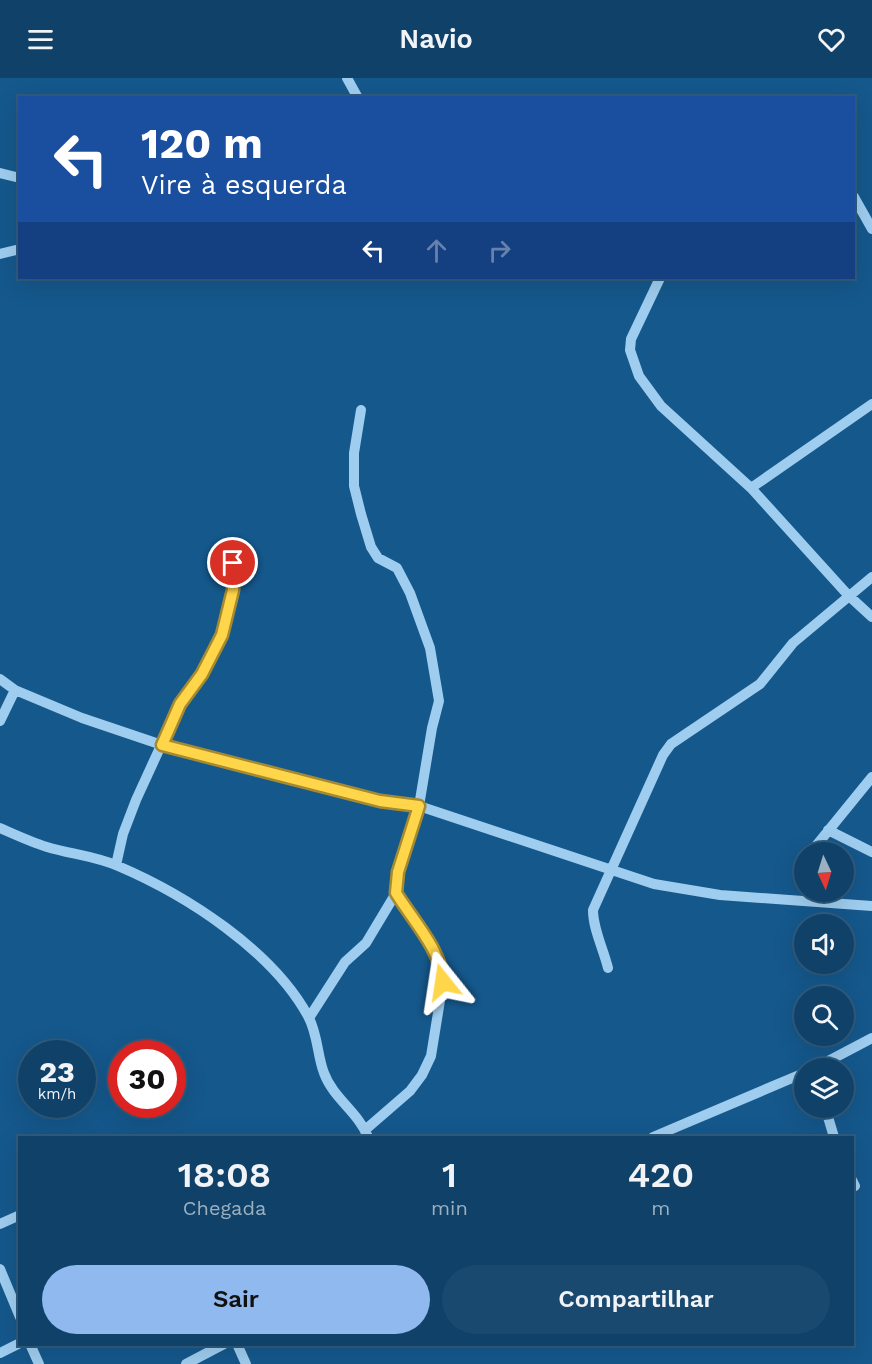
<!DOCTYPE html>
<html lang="pt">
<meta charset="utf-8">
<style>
:root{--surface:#104269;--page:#19496f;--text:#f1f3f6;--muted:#9cb0c0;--line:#305b7d;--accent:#90b9f0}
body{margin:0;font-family:"Work Sans",sans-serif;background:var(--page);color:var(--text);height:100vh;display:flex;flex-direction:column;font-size:22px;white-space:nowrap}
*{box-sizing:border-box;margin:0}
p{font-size:20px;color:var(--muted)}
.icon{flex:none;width:33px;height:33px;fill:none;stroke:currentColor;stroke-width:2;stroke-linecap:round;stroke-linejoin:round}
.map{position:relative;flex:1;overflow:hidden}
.sheet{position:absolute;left:18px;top:1058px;width:836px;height:210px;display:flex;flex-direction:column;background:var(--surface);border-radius:0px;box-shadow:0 6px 24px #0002,0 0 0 2px var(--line)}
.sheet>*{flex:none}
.hud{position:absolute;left:18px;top:18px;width:837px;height:183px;border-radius:0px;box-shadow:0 6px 24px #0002,0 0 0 2px var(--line);background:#1a4fa0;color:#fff;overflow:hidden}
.needle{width:39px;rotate:176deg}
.buttons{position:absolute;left:794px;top:764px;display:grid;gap:12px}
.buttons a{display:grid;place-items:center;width:60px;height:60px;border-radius:50%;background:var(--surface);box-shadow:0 6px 24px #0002,0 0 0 2px var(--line);font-size:30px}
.speed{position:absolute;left:18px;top:962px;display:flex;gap:12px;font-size:30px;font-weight:700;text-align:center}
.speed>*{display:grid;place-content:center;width:78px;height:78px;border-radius:50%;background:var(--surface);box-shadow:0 6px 24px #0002,0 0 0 2px var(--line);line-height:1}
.speed small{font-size:15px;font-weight:400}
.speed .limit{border:9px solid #d22;background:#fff;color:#111}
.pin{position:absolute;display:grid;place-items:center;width:51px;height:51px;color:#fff;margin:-26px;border:3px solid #fff;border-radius:50%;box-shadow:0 2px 6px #0007}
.me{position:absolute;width:66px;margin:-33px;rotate:345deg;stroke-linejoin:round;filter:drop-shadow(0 0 4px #0008)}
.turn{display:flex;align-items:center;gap:21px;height:126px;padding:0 24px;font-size:27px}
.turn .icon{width:78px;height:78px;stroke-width:2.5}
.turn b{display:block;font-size:42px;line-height:51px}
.lanes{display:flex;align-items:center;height:57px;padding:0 24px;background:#0003;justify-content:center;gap:30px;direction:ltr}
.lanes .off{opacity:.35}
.eta{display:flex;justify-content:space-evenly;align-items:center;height:102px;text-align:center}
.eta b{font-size:36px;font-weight:600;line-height:42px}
.primary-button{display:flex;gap:12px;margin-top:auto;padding:12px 24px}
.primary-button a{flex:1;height:69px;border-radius:36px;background:var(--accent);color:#111;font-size:24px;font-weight:600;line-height:69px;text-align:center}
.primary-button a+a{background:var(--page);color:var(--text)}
header{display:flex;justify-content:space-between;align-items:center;height:78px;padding:0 24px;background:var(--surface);font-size:27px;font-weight:600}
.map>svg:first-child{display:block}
</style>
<header><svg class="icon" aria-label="menu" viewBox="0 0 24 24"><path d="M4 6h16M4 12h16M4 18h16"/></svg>Navio<svg class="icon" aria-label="heart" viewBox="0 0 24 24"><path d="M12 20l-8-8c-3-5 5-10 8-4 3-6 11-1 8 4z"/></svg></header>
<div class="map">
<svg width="872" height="1286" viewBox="0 0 872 1286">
<rect width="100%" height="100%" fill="#15588c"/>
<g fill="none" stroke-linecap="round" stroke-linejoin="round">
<!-- minor -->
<path stroke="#9fcdef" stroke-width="10" d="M347 0 358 20
M0 95 20 100
M854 119 872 151
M0 176 20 171
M660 200 631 261 630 272 639 298 661 328 751 410 848 517 872 539
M751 410 872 326
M0 601 15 612 82 640 162 667 380 723 419 728 654 806 720 817 872 828
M0 643 15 612
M0 750C16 757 31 764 47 769 70 776 95 778 118 788 186 817 272 872 308 938 318 956 317 977 324 995 333 1020 359 1035 368 1059
M828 752 872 774
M811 774 872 699
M116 787 123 756 136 722 180 626 202 596 222 557 233 512V485
M608 890C603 870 593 851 593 832L663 677 671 666 760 606 793 565 872 499
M309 940 345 884 366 865 396 815 398 794 419 728 432 650 439 623 430 570 410 515 397 490 378 480 371 469 361 436 354 408V375L361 332
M815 990 872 960
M825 1029 834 1059
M365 1052 410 1013 422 997 431 978 443 904V890L435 874 396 815
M653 1059 804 995
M852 1102 855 1108
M0 1146 20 1137
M0 1191 20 1239
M30 1266 39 1286
M237 1266 246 1286
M0 1275 20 1265
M186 1286 224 1266"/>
</g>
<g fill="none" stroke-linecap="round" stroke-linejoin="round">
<!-- route casing -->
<g stroke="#a68a30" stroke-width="15">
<path id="route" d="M233 485V512L222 557 202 596 180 626 162 667 380 723 419 728 398 794 396 815C412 841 442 873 443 904"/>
</g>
<!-- route -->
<use href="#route" stroke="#ffd54a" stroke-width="10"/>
</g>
</svg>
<div class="buttons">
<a><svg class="needle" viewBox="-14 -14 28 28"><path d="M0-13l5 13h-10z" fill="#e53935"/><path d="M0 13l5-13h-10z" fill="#9cb0c0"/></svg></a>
<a><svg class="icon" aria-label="sound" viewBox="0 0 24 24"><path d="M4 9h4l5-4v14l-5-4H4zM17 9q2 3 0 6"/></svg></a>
<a><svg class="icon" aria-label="search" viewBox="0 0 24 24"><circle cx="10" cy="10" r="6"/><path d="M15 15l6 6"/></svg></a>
<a><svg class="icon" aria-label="layers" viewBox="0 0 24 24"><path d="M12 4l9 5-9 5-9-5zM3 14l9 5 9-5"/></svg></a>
</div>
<div class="speed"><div>23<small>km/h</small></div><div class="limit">30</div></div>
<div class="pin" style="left:233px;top:485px;background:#d93025"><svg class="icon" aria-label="arrive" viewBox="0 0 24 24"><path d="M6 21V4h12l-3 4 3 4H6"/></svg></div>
<svg class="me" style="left:443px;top:904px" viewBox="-20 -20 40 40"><path d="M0-17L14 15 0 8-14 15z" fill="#ffd54a" stroke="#fff" stroke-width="4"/></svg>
<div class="hud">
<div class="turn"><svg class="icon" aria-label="left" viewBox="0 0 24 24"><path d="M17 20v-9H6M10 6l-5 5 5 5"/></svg><div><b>120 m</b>Vire à esquerda</div></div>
<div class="lanes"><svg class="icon" aria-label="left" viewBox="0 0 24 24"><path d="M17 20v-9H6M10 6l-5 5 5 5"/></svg><svg class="icon off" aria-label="ahead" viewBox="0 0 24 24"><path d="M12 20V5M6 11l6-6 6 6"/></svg><svg class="icon off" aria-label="right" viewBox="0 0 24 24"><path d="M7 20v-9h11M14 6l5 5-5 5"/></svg></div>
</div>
<section class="sheet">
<div class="eta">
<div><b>18:08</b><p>Chegada</p></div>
<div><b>1</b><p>min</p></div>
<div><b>420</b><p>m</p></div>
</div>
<div class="primary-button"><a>Sair</a><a>Compartilhar</a></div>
</section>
</div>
